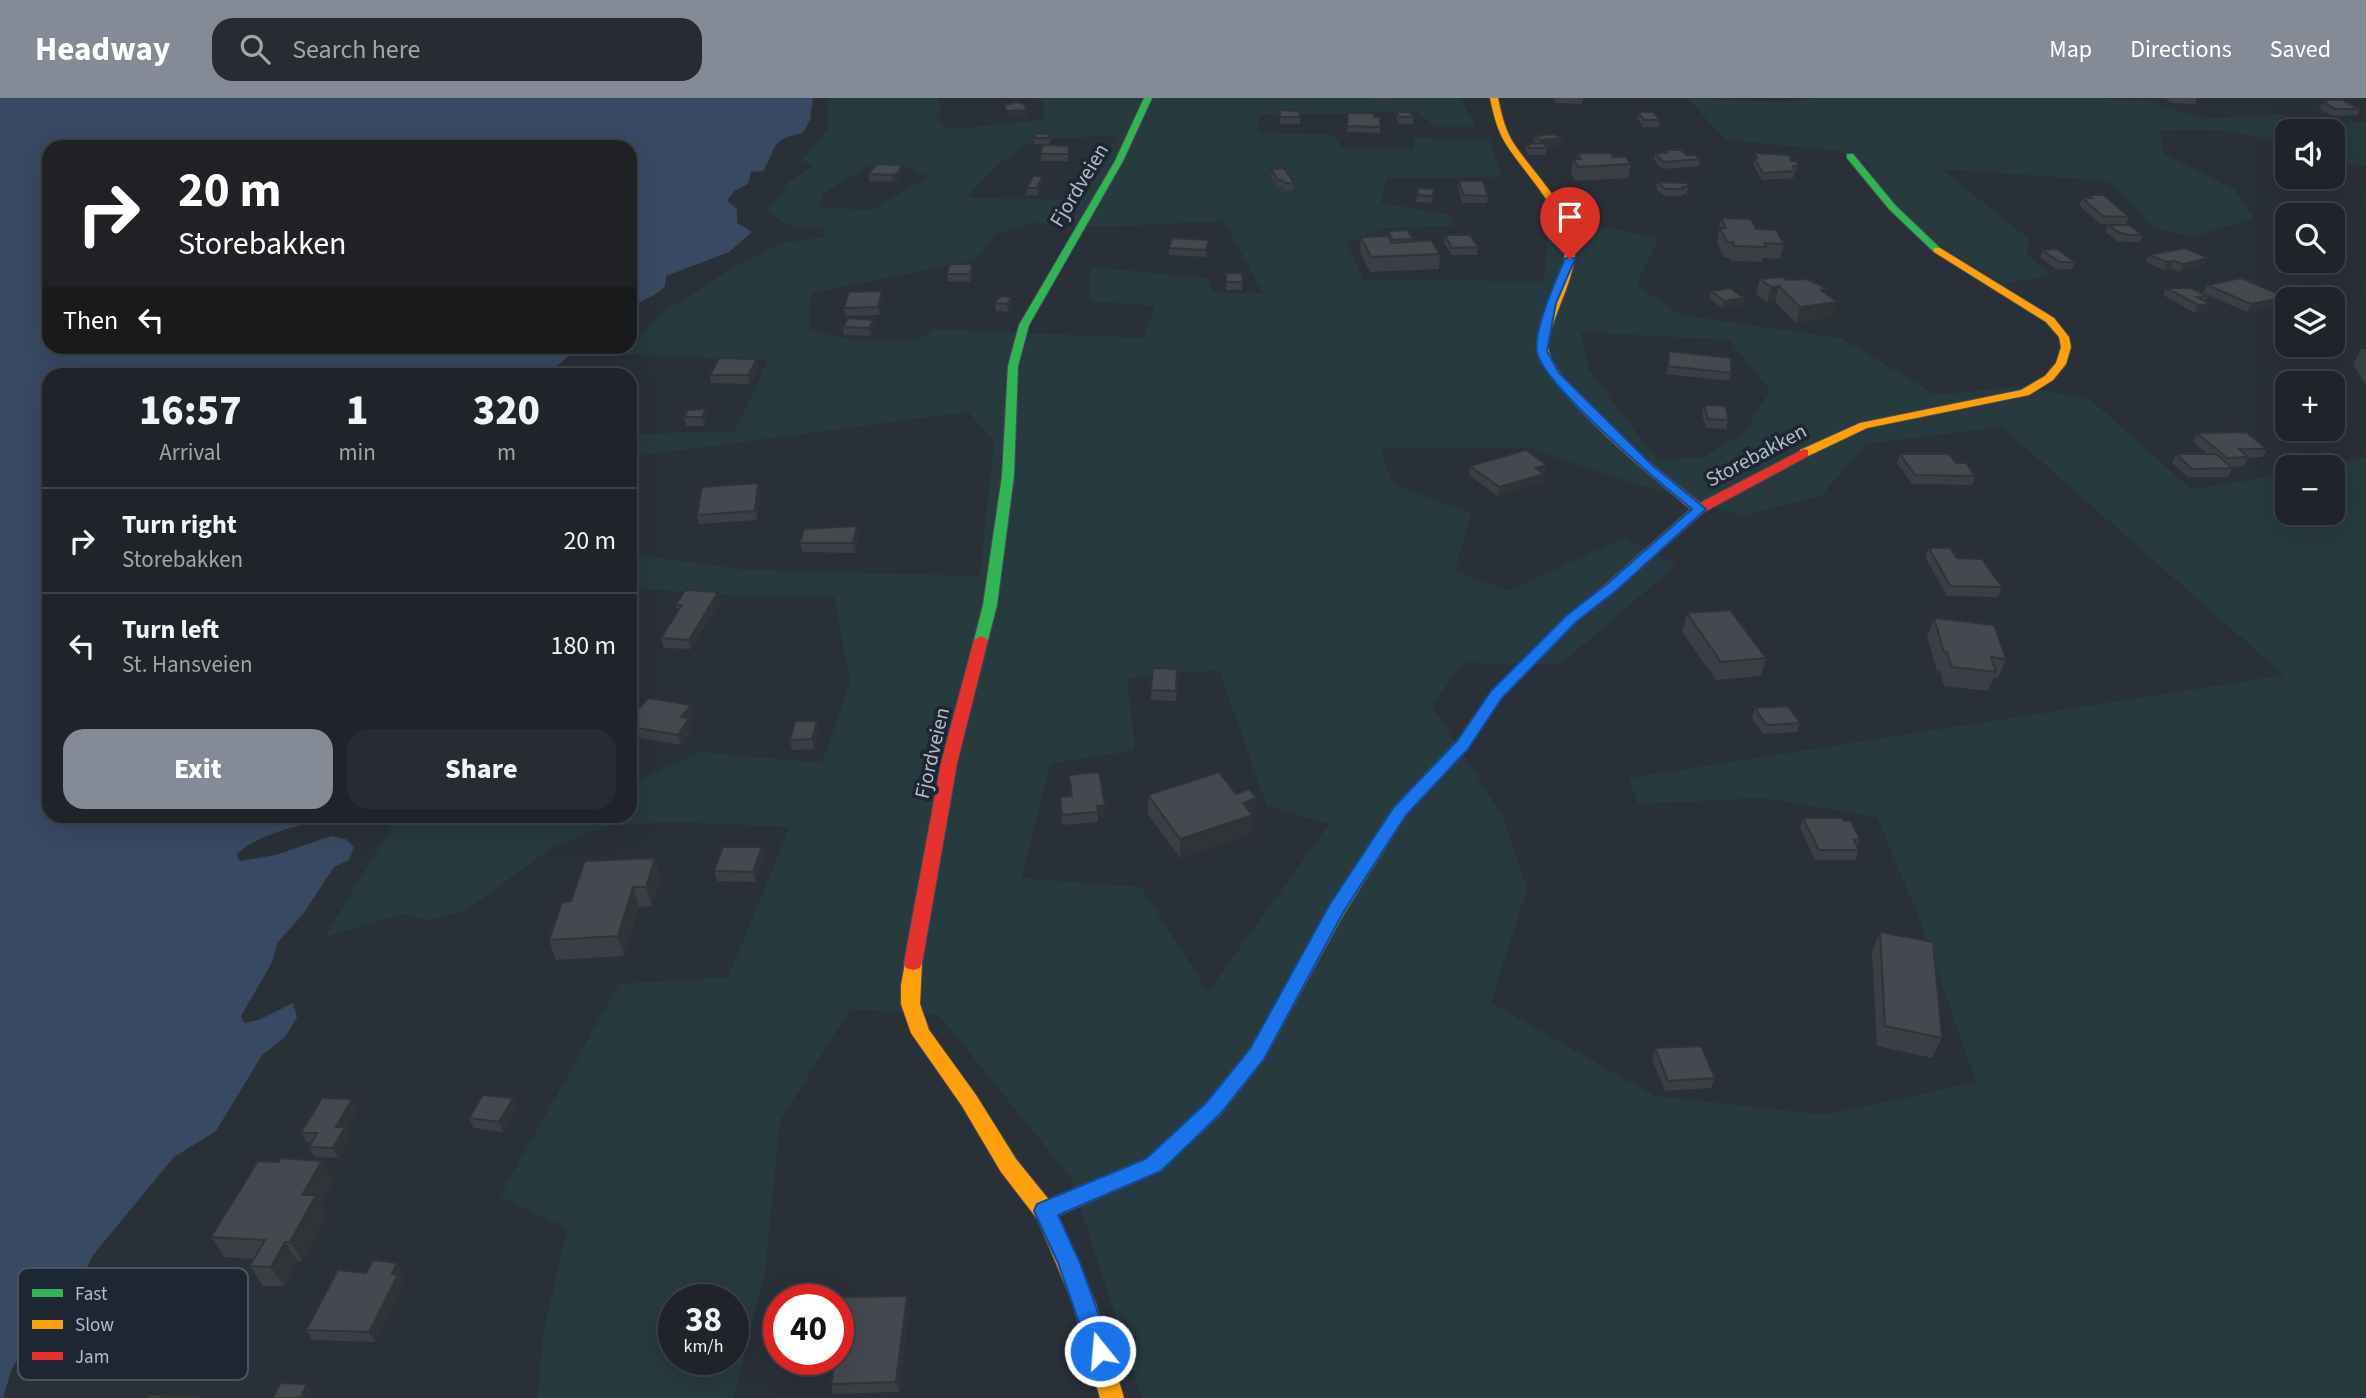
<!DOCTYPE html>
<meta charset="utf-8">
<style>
:root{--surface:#20242a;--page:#282c32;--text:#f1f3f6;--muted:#a2a4a8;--line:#3d4147;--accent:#848b96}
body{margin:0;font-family:"Source Sans 3",sans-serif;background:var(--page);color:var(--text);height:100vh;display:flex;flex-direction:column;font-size:26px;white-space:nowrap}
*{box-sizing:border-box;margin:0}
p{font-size:23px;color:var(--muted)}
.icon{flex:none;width:38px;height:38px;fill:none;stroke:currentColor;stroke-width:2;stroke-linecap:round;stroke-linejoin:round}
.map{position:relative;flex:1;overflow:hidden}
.details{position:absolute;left:42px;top:270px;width:595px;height:455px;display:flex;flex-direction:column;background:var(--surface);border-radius:21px;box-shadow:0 7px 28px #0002,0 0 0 2px var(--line)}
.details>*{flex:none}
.top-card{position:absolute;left:42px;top:42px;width:595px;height:214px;border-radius:21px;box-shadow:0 7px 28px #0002,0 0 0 2px var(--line);background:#202124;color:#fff;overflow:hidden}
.buttons{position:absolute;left:2275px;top:21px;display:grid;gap:14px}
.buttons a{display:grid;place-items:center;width:70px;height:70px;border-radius:14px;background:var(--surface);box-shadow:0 7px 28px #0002,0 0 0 2px var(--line);font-size:35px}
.speed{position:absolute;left:658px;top:1186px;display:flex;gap:14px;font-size:35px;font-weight:700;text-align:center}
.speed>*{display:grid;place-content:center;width:91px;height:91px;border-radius:50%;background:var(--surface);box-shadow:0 7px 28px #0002,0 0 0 2px var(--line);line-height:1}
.speed small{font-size:18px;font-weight:400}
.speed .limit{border:10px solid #d22;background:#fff;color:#111}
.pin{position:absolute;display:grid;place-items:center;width:60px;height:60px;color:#fff;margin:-72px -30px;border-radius:50% 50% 50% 0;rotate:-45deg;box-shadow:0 0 7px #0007}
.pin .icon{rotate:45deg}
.me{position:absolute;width:77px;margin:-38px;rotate:343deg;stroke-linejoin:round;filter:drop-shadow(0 0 5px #0008)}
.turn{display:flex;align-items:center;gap:24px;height:147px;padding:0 21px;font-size:32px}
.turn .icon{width:91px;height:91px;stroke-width:2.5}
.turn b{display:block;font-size:49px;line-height:60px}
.then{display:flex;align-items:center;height:66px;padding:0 21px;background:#0003;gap:14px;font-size:26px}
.eta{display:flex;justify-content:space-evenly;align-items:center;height:119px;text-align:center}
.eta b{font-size:42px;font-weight:800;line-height:49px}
.button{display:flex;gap:14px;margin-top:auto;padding:14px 21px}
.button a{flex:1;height:80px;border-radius:21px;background:var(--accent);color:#fff;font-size:28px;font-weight:800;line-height:80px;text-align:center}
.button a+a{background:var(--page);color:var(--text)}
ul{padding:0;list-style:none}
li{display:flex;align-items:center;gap:21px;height:105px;padding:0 21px;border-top:2px solid var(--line)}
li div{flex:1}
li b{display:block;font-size:26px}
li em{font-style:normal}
header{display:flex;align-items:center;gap:42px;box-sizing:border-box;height:98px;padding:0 35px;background:var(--accent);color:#fff}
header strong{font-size:33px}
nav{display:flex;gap:38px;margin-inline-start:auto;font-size:24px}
.search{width:490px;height:63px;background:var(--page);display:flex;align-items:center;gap:18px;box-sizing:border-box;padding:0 24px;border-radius:21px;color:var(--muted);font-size:26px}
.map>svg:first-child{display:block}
</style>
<header>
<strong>Headway</strong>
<div class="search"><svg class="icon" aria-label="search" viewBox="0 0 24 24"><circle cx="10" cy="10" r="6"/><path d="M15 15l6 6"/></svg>Search here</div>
<nav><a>Map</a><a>Directions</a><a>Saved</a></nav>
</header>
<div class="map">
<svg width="2366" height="1300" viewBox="0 0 2366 1300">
<rect width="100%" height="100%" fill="#2a3038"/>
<!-- green -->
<path fill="#273a3e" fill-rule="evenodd" d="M828 0H938L941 11 935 21 951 31 1043 22 1044 6 1037 0H1460L1476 29H1436L1417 14 1260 17 1258 34 1333 37 1343 50 1414 51 1415 40 1490 43 1502 79 1387 80 1381 105 1448 116 1454 128 1386 130 1347 145 1364 182 1544 183 1548 133 1577 124 1659 140 1636 187 1681 217 1841 240 1936 297 2020 288 2091 302 2191 391 2287 376V415H2333V369H2317L2366 359V1300H1142L1071 1080 939 917 850 911 780 1023 765 1173 734 1300H538L543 1234 568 1131 500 1098 619 886 728 879 790 729 673 724 611 727 554 748 467 812 431 822 401 816 325 839 398 718H630V685L700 654 822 665 850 584 834 498 727 497 630 490V456L748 472 980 478 994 343 968 314 630 359V336L735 333 768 262 626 256 660 216 744 163 787 144 824 139 823 129C796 130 788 132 768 112L773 103 784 94 785 87 813 68 802 62 828 31ZM1117 38 1082 102 966 100 1000 65 1035 41ZM870 67 906 69 928 79 871 112 820 109 822 96ZM1224 123 1263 195H1215L1207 180 1091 169 1089 203 1155 208 1144 240 933 231 919 241 856 243 809 232 811 195 976 162 995 136 1034 125 1105 129ZM1581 234 1729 242 1770 292 1744 335 1703 359 1657 362 1589 272ZM2002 329 2284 577 1629 680 1638 706 1764 700 1877 719 1918 817 1976 984 1825 1017 1655 998 1491 905 1527 790 1502 717 1432 608 1462 565 1561 566 1677 466 1623 440 1509 493 1455 473 1471 415 1393 386 1380 351 1528 350 1633 385 1744 418 1822 397 1866 346ZM1219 572 1267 708 1329 726 1208 894 1141 789 1021 780 1050 666 1135 652 1127 580ZM674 1202H733V1262H674Z
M1687 0C1710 0 1799 9 1810 0H2107L2133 3 2144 2 2202 21 2281 16 2308 26 2366 23V68L2333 66V33H2287V48C2245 31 2205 30 2160 33L2163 55 2235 92 2254 120 2193 139 2153 129 2109 83 1942 71 2028 140 2027 157 2051 177 2004 186 1929 141 1887 100 1867 65 1840 53 1726 42Z"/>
<!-- water -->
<path fill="#384963" d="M0 0H813L810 22 803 35C767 43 779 48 763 73L751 74 748 86 734 93 727 103 737 111V125L752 134 729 154 666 178 665 188C652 202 641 200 630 212V49H49V248L580 249 552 272V276H49V718H335C307 726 255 736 236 757L240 763 276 757 331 738 346 741 354 749 349 762 334 769 303 816 278 844 271 866 241 918 244 925 259 922 293 905 297 919 285 939 262 957 216 1033 174 1059 93 1157 85 1173 89 1178 83 1195 62 1209 37 1234 12 1270 3 1300H0Z"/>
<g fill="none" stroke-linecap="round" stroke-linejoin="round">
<!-- fast casing -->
<g stroke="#484c53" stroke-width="2">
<path id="fast" d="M1144 0H1152L1123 63 1029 227 1018 268 1014 378 997 507 988 542 981 546 976 545 974 542 983 507 1002 378 1008 268 1019 227 1115 63Z
M1847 56H1853L1895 107 1940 150V154H1934L1889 111 1847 60Z
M1604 491 1609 492 1611 495 1609 498 1577 523 1501 600 1468 650 1406 717 1345 814 1264 961 1220 1017 1160 1073 1053 1120 1045 1122 1037 1120 1034 1113 1037 1106 1146 1061 1206 1005 1250 951 1331 807 1394 709 1456 644 1491 594 1567 517Z"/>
</g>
<!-- slow casing -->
<g stroke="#484c53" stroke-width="2">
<path id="slow" d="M1490 0H1498C1501 14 1504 28 1511 41 1530 73 1576 113 1575 152 1574 184 1554 214 1548 245 1544 283 1672 383 1704 408V414H1694C1662 387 1533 284 1537 245 1544 214 1564 184 1565 152 1567 114 1521 73 1503 41 1496 28 1493 14 1490 0Z
M1934 150H1940L2054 220 2069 239 2071 249 2066 266 2053 282 2029 297 1867 330 1808 358H1800V352L1860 325 2021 292 2045 278 2056 265 2061 249 2059 239 2046 224 1934 154Z
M913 858 920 860 922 865 920 906 929 932 976 997 1016 1061 1054 1108 1096 1206 1124 1300H1100L1073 1206 1038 1122 1001 1074 962 1008 911 935 901 906V887L906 860Z"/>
</g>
<!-- jam casing -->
<g stroke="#484c53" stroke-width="2">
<path id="jam" d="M1804 351 1808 352V358L1704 414 1609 498H1599L1597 495 1599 492 1694 408Z
M981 538 988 542 957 665 922 865 920 870 913 872 906 870 904 865 941 665 974 542Z"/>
</g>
<!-- fast -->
<use href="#fast" fill="#30b455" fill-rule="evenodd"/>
<!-- slow -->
<use href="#slow" fill="#ff9f0a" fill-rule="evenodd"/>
<!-- jam -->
<use href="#jam" fill="#e5322d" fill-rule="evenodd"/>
</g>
<!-- wall -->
<path fill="#3a3f45" d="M1373 0H1390L1389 2Z
M1554 0H1583L1582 6 1556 5Z
M2165 0H2197L2195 6 2172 5Z
M2323 2 2360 11 2357 17 2333 18 2319 11Z
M1280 12 1300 19V26H1280Z
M1397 14 1413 19V26H1399L1396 20Z
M1638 14 1660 22 1659 29H1643L1637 20Z
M1348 15 1380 19V35L1347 34Z
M1050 36V42L1049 47 1034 46V40Z
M1534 38 1562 40 1561 47 1546 49 1547 50 1546 57H1529L1526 52 1527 46 1533 45Z
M1665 52 1686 57 1700 61 1699 68 1662 71 1654 62 1655 55H1664Z
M1069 55 1068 63H1041V56Z
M1578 55 1613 59 1631 66 1628 80 1575 83 1571 74 1573 61H1577Z
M1755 55 1791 63 1798 68 1796 75H1795L1793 80 1762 82 1753 66Z
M902 67V74L899 82 893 84 869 83 868 76Z
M1271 71 1294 85 1293 92 1284 93 1282 89H1278L1271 78Z
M1459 83 1488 98 1487 105H1462L1458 90Z
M1657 84 1689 89 1687 96H1682V98H1664L1656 91Z
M1043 85 1038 97H1027V90Z
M1418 90 1434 91 1432 105 1416 104Z
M2088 97 2129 119 2126 126H2100L2079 107 2082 100H2087Z
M1721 120 1756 131 1784 146 1780 161 1763 160 1762 164 1731 163 1729 159H1724L1717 144Z
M2108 127 2143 137 2140 144H2128L2117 143 2106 134Z
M1388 133 1413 141 1412 143 1440 156 1439 171 1370 174 1360 154 1361 139 1388 138Z
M1445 137 1478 149 1477 157H1452L1444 145Z
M1169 150H1209L1206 159 1169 157Z
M2042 152 2075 164 2072 171 2057 172 2040 159Z
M2149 157 2205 167 2179 174 2170 170 2164 172 2146 164Z
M973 173 970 184 948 183 947 176Z
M1226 175H1242V192H1226Z
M1760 181 1787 182 1833 219 1796 225 1775 204H1767L1756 196Z
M2207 187 2286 199 2282 207 2247 214 2203 195Z
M2166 190 2207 198 2205 203 2210 206 2206 214 2195 215 2163 197Z
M882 193 883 201 879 217 846 218 844 210Z
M1711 193 1744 200 1742 208 1722 210 1709 200Z
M995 205 1012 206 1008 214 996 213Z
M843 229H874L870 238 844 237Z
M2361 251H2366V287L2353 267Z
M1669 253 1731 275 1729 283 1666 276Z
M757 261 758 269 750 286 711 285 710 277Z
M1704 307 1728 322 1726 331 1706 330 1702 316Z
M684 319 707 320 704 328H686Z
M2197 335 2267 351 2263 359 2248 360 2244 368 2231 369 2232 370 2228 379H2188L2172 365 2176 356H2208L2193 344Z
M1900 356 1956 365 1975 378 1972 387 1912 386 1897 365Z
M1470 368 1546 376H1544L1542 385 1498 398 1469 377Z
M758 385 760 394 757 422 699 426 697 417Z
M859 437 855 455 802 454 800 445Z
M1929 450 2002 489 1998 499 1947 498 1925 459Z
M718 494 720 504 691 551 664 550 661 540 678 514 676 507Z
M1687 515 1766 560 1761 578 1716 582 1682 534Z
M1934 520 2006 561 1998 580 1994 579 1988 593 1944 588 1940 573H1937L1927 539Z
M1178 581 1176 603 1151 602V592Z
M1755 610 1800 625 1797 634 1763 636 1752 620Z
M693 617 689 621 692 631 681 647 630 638V621Z
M817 623 819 633 814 651 792 652 790 642Z
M1069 677 1105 707V717L1098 718V724L1062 727 1060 699 1071 698Z
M1236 696 1256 700 1255 720 1252 721V736L1180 760 1148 716V697Z
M1803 720 1844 723 1860 741 1857 749 1859 752 1855 762H1815L1800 730Z
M762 749 764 759 756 784 717 783 714 773Z
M655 760 661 780 652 808 639 809 624 858 556 862 549 842 571 803Z
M1880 834 1942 940 1932 960 1877 948 1872 854Z
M1655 950 1715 980 1711 990 1665 993 1652 961Z
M352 1001 358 1012 346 1032 350 1040 338 1060 315 1059 309 1049 312 1045H307L301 1035Z
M517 1011 503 1034 474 1030 469 1020Z
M334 1083 321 1105 328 1117 302 1163H298L284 1188H263L250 1168 254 1161 224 1159 211 1139Z
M397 1165 403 1175 400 1181 404 1187 375 1244 312 1242 306 1232 366 1175Z
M907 1198 909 1208 899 1294 833 1296 831 1286Z"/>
<!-- shaded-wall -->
<path fill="#303338" d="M1027 12V18L1007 20V13Z
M1562 40 1561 47 1540 49 1541 42Z
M902 67V74L899 82 893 84 892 77Z
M1043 78V85L1038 97 1037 90Z
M1209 142V150L1206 159V152Z
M2208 160 2205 167 2179 174 2183 166Z
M2174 163 2170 170 2164 172 2167 164Z
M972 166 973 173 970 184V176Z
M1779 188 1775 204H1767L1771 189Z
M1828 191 1824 206 1837 204 1833 219 1796 225 1800 209 1821 192Z
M882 193 883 201 879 217 878 209Z
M1012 199V206L1008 214 1007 206Z
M2286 199 2282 207 2247 214 2251 206Z
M1744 200 1742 208 1722 210 1724 203Z
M2210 206 2206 214 2195 215 2198 207Z
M873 222 874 229 870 238 869 230Z
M757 261 758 269 750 286 748 277Z
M706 311 707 320 704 328 702 319Z
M1547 367 1546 376H1544L1542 385 1498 398 1499 389 1536 370Z
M758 385 760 394 757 422 755 413Z
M857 428 859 437 855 455 853 445Z
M718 494 720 504 691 551 689 542Z
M691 607 693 617 689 621 692 631 681 647 678 637 681 619Z
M817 623 819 633 814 651 812 641Z
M1256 700 1255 720 1252 721V736L1180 760V741L1243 705Z
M1105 707V717L1098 718 1097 708Z
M762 749 764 759 756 784 753 774Z
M655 760 661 780 652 808 646 789Z
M633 789 639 809 624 858 618 838Z
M513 1000 517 1011 503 1034 499 1024Z
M352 1001 358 1012 346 1032 350 1040 338 1060 333 1050 336 1029Z
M322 1063 334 1083 321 1105 328 1117 302 1163 290 1144 302 1097Z
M285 1144 298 1163 284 1188 271 1169Z
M397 1165 403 1175 400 1181 404 1187 375 1244 369 1234 392 1176Z
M907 1198 909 1208 899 1294 896 1284Z
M307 1286 313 1296 311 1300H300Z"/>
<!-- building -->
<path fill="#444950" stroke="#303338" stroke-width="2" d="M2323 2H2342L2360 11H2335L2322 4H2327Z
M1016 4 1024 6 1027 12 1007 13 1004 7Z
M1280 12 1299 13 1300 19H1280Z
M1397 14H1410L1413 19H1399Z
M1638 14H1653L1660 22H1644Z
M1348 15H1374V19H1380V29L1347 28Z
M1036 35 1050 36 1048 40H1034Z
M1554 36 1562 40 1541 42 1534 38Z
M1543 45 1547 50H1530L1527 46Z
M1045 47 1069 48 1068 56H1041L1042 48Z
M1665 52H1681L1686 57H1696L1700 61 1663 64 1655 55H1667Z
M1578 55H1611L1613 59H1626L1631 66 1578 69 1573 61H1581Z
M1755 55 1789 57 1791 63H1796L1798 68H1793L1795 73 1763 75 1754 60H1757Z
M877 66 902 67 898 75 892 77 868 76Z
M1284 70 1294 85H1285L1282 82H1278L1271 71Z
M1033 78H1043L1037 90H1027Z
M1459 83H1483L1488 98 1463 97Z
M1657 84 1686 85 1689 89H1682L1683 91H1666Z
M1418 90 1434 91 1433 98 1417 97Z
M2088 97H2104L2129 119 2103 118 2082 100H2092Z
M1721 120 1751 121 1756 131 1776 132 1784 146 1764 145 1766 149 1734 148 1733 144H1727L1720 130H1726Z
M2108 127H2129L2143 137H2131L2120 135Z
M1407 132 1413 141 1393 142 1388 133Z
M1445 137H1470L1478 149 1452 150Z
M1388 138 1392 145 1431 142 1440 156 1371 159 1361 139Z
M1172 140 1209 142 1206 152 1169 150Z
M2185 150 2208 160 2183 166 2174 163 2167 164 2149 157Z
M2057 151 2075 164H2060L2042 152Z
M950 166H972L970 176H947Z
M1226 175H1242L1243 184H1226Z
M1783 179 1787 182 1807 181 1828 191 1821 192 1837 204 1800 209 1779 188 1771 189 1760 181Z
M2241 180 2286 199 2251 206 2207 187Z
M1730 190 1744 200 1724 203 1711 193Z
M2166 190H2191L2207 198 2197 199 2210 206 2198 207Z
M882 193 878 209 844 210 849 194Z
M1000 198 1012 199 1007 206 995 205Z
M848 220 873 222 869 230 843 229Z
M1669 253 1731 260V275L1668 268Z
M719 260 757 261 748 277H710Z
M1704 307 1726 308 1728 322 1708 321Z
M706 311 702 319H684L688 312Z
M2246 334 2267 351H2239L2248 359 2227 360 2197 335Z
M1526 352 1547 367 1536 370 1544 376 1499 389 1470 368Z
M1900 356H1949L1956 365H1966L1975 378 1915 377Z
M2176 356H2216L2232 370 2192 371Z
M758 385 755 413 697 417 702 389Z
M857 428 853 445H800L804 431Z
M1929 450H1950L1957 460 1982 461 2002 489 1950 488Z
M685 492 718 494 689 542 661 540 682 507H676Z
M1730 512 1766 560 1721 564 1687 515Z
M1934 520 1994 527 2006 561 1991 559 1996 574 1952 569 1947 554H1944Z
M1153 570 1177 571 1176 593 1151 592Z
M648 600 691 607 681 619 689 621 678 637 630 629V621Z
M1788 608 1800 625 1766 627 1755 610Z
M795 623H817L812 641 790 642Z
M1099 674 1105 707 1097 708 1098 714 1062 717 1060 699 1072 698 1069 677Z
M1219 674 1236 696 1249 691 1256 700 1243 705 1253 717 1180 741 1148 697Z
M1803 720H1842L1844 723H1851L1860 741 1854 742 1859 752H1819Z
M723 749H762L753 774 714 773Z
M655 760 646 789H633L618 838 549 842 562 804 571 803 585 763Z
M1880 834 1933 844 1942 940 1885 928Z
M1701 948 1715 980 1668 983 1655 950Z
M483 997 513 1000 499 1024 469 1020Z
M322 1000 352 1001 336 1029H345L333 1050 309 1049 317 1035H301Z
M281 1060 322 1063 302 1097H316L290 1144H285L271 1169 250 1168 265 1142 211 1139 258 1063 279 1064Z
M373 1162 397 1165 392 1176 398 1177 369 1234 306 1232 338 1172 366 1175Z
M907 1198 896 1284 831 1286 835 1262H838V1238L844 1199Z
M280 1285 307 1286 300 1300H273Z
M147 1297 200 1299V1300H145Z"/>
<!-- route -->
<path fill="#1a73e8" stroke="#114b97" stroke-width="2" d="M1570 158 1575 161 1556 205 1547 253 1559 275 1652 367 1706 411 1617 492 1577 523 1502 600 1468 651 1406 717 1344 813 1264 961 1220 1016 1161 1073 1058 1117 1080 1165 1112 1253 1108 1261 1100 1264 1092 1261 1058 1165 1034 1113 1037 1106 1146 1061 1206 1005 1250 951 1330 806 1394 709 1457 643 1491 593 1567 517 1607 486 1692 411C1662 387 1542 286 1537 254 1533 233 1556 181 1565 161Z"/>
<g text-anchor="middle" stroke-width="7" stroke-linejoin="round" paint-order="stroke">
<!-- street labels -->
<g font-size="21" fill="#b4bcc9" stroke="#1d2633">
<text transform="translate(1079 87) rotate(-59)" y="7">Fjordveien</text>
<text transform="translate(1756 357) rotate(-28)" y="7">Storebakken</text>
<text transform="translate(932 655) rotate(-77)" y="7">Fjordveien</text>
</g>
</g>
<!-- legend -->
<rect x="18" y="1170" width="230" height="112" rx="10" fill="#1d2633" stroke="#4a5360" stroke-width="2"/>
<rect x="32" y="1191" width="31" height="8" fill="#30b455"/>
<rect x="32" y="1222" width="31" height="9" fill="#ff9f0a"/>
<rect x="32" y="1254" width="31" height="8" fill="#e5322d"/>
<g font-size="19" fill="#b4bcc9">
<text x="75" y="1202">Fast</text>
<text x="75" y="1233">Slow</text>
<text x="75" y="1265">Jam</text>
</g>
</svg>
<div class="buttons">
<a><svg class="icon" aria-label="sound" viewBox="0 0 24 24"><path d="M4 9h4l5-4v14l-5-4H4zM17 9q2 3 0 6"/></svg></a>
<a><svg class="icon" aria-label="search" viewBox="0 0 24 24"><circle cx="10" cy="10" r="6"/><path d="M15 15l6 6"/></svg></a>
<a><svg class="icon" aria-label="layers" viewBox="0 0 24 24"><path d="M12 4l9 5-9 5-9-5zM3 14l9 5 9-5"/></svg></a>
<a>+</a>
<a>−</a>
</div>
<div class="speed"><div>38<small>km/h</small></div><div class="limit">40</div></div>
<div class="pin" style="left:1570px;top:161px;background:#d93025"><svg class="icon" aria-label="arrive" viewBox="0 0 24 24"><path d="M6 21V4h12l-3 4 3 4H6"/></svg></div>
<svg class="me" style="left:1100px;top:1253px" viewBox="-20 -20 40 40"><circle r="17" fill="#1a73e8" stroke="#fff" stroke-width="3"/><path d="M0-11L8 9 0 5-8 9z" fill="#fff"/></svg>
<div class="top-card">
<div class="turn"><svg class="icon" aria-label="right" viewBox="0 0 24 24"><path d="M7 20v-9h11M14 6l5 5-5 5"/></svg><div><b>20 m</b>Storebakken</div></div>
<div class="then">Then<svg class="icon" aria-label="left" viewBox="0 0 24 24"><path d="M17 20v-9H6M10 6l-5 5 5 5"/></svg></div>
</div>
<section class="details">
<div class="eta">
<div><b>16:57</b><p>Arrival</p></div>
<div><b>1</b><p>min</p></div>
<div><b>320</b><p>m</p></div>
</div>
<ul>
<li><svg class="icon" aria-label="right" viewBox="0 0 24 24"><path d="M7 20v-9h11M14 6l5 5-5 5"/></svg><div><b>Turn right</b><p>Storebakken</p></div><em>20 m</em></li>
<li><svg class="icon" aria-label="left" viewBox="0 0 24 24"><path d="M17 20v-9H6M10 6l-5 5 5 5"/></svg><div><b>Turn left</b><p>St. Hansveien</p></div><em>180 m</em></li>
</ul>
<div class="button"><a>Exit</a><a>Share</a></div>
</section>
</div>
